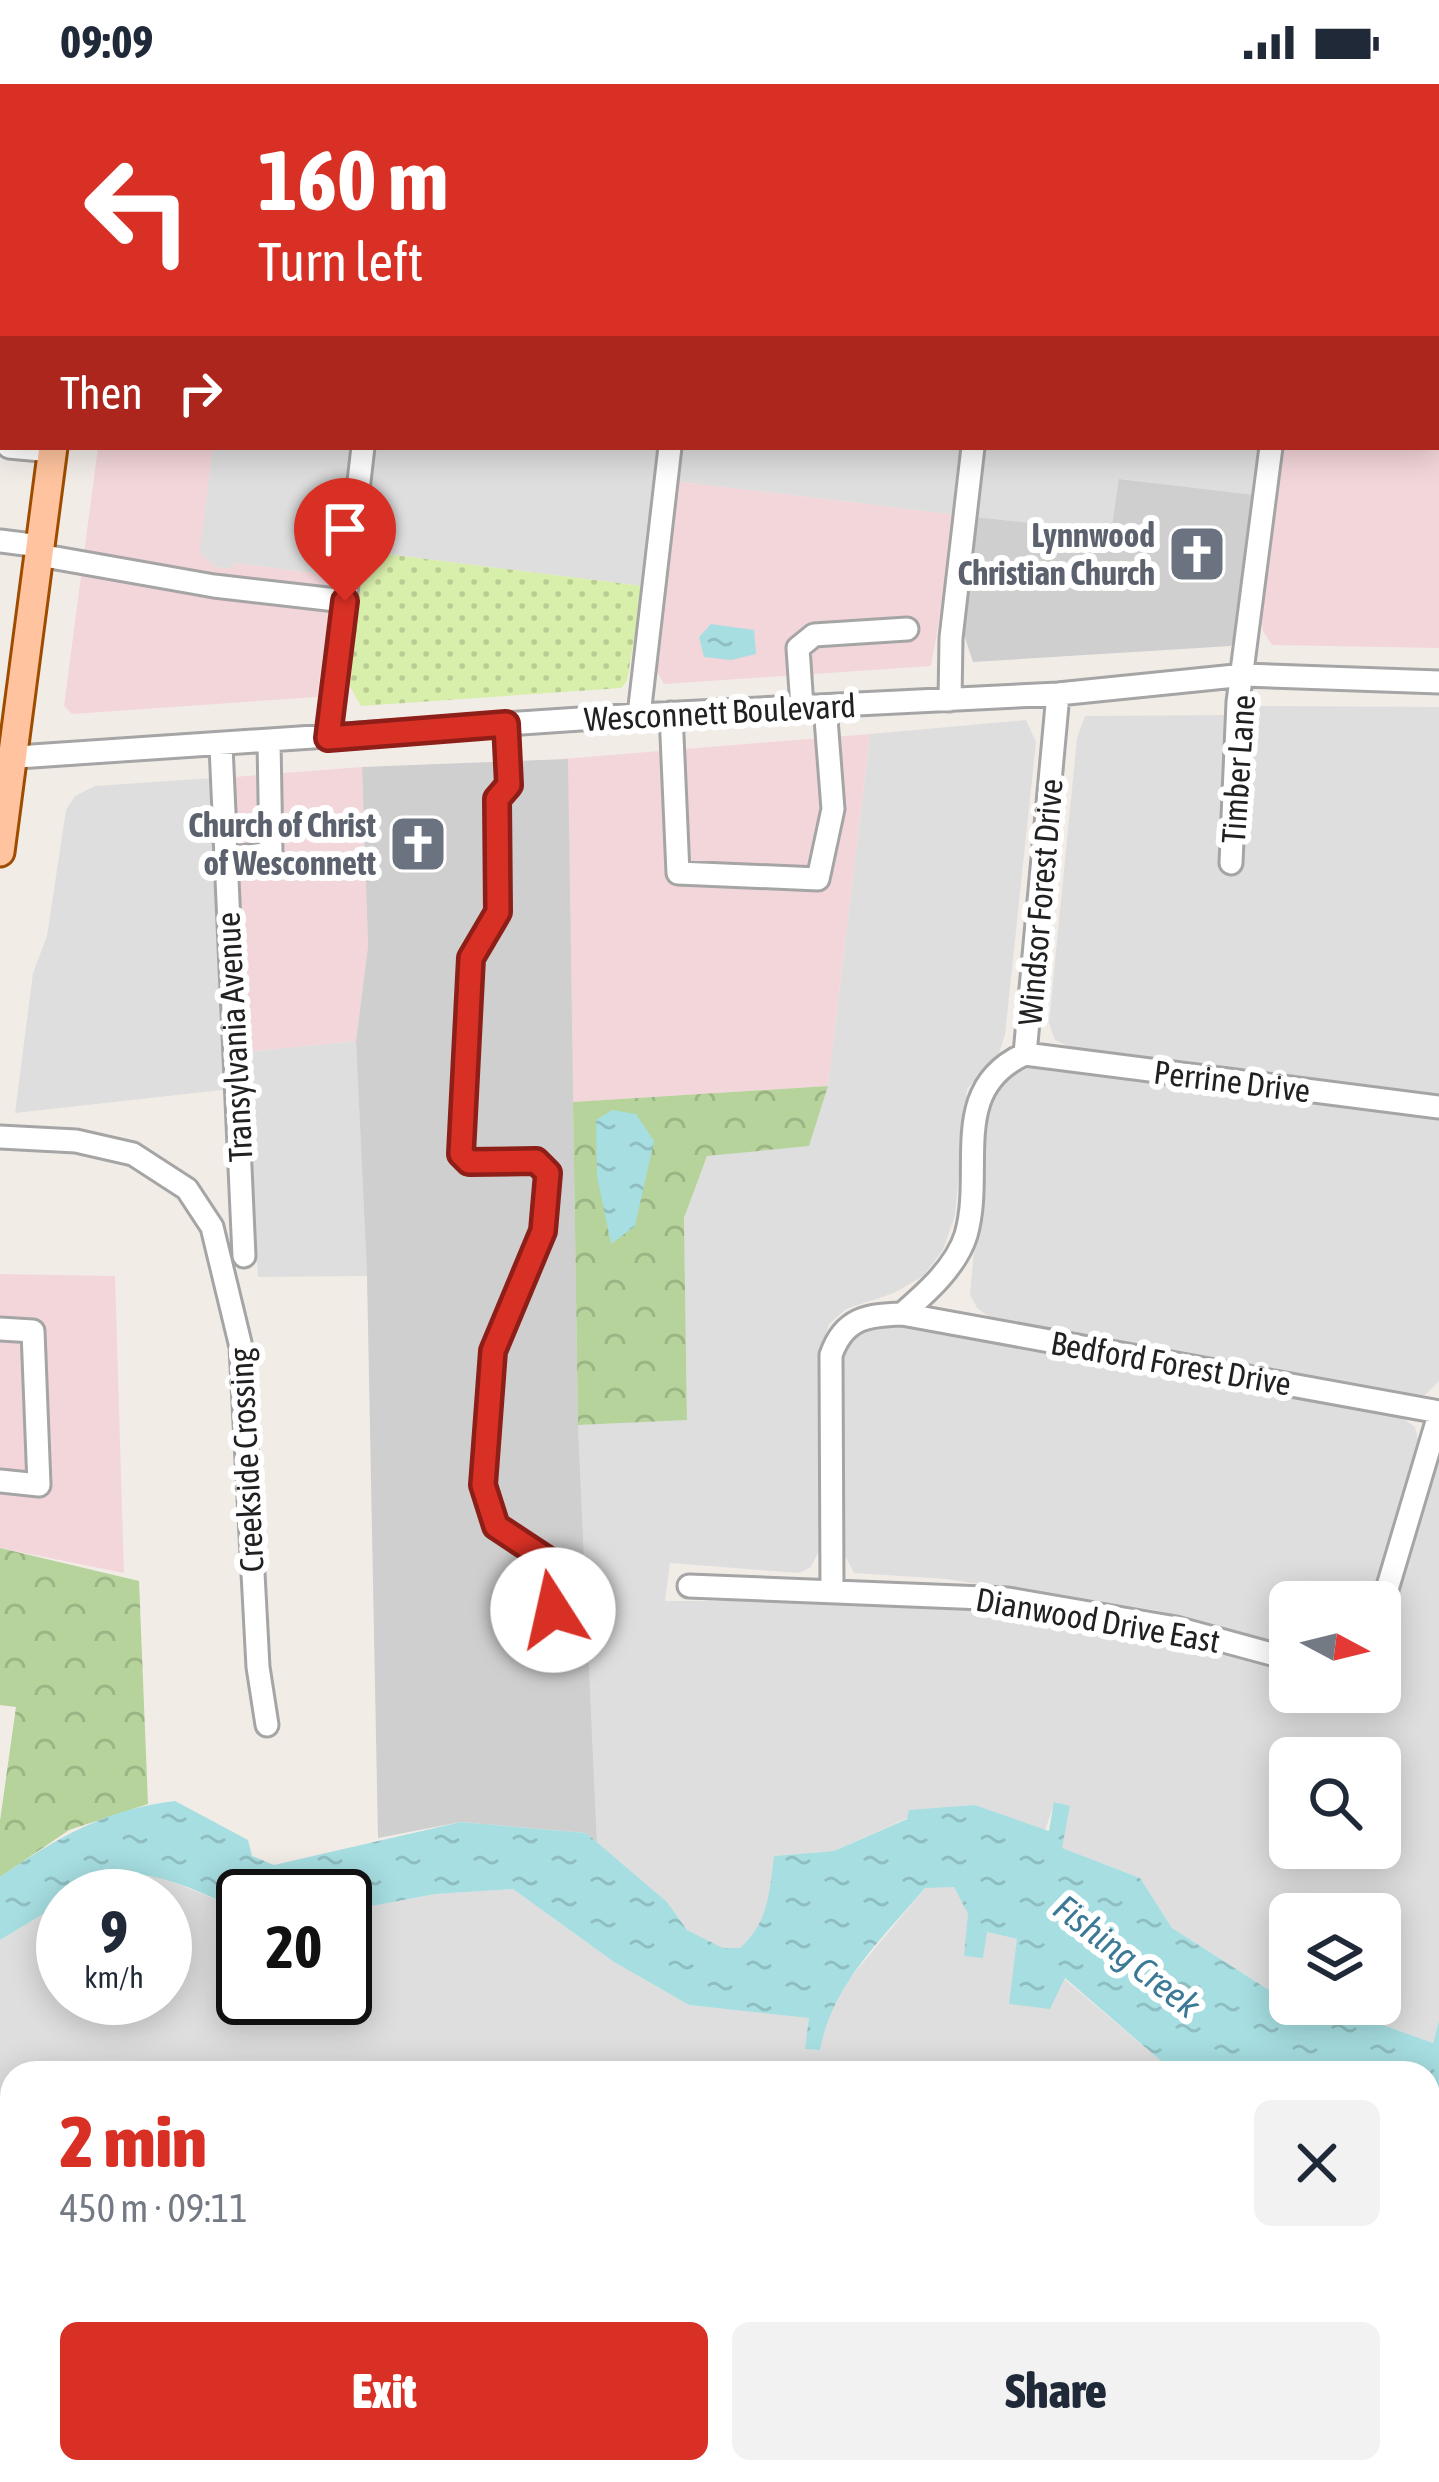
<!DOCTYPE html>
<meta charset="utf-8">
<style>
:root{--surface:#fff;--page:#f2f2f3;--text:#1f2937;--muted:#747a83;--accent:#d93025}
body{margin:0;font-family:"Asap Condensed",sans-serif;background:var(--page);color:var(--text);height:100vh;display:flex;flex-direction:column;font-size:45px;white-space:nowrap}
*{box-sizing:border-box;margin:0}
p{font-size:39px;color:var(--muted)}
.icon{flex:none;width:66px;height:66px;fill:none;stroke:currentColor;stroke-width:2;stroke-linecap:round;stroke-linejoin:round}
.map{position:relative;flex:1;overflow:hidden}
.drawer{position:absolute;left:0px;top:1977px;width:1440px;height:423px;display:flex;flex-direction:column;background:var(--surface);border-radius:36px 36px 0 0;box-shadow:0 6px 30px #0003}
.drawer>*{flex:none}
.guide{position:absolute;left:0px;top:0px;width:1440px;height:366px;box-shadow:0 6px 30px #0003;background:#d93025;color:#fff;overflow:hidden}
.needle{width:78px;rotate:97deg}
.fabs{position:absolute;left:1269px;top:1497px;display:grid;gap:24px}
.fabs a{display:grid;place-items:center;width:132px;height:132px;border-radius:18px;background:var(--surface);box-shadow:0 6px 30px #0003;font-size:60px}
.speed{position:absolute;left:36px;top:1785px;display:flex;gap:24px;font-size:60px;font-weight:700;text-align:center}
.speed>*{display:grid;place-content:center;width:156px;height:156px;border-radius:50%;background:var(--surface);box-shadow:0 6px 30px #0003;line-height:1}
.speed small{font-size:30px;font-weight:400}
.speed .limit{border:6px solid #111;border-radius:18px;background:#fff;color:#111}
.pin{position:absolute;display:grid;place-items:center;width:102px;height:102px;color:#fff;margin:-123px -51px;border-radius:50% 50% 50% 0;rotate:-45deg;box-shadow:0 0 12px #0007}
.pin .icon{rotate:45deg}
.me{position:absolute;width:132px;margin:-66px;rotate:350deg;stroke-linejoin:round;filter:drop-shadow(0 0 9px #0008)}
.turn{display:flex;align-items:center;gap:42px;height:252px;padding:0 60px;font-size:54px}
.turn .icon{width:156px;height:156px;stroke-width:2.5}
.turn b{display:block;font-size:84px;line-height:102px}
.then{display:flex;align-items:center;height:114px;padding:0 60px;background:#0003;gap:24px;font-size:45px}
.round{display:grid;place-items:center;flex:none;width:126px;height:126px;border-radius:18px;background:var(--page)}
.summary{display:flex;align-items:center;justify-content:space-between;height:204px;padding:0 60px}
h1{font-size:72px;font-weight:800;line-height:90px;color:var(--accent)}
.primary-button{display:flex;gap:24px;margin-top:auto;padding:24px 60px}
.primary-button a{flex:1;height:138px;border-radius:18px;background:var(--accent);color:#fff;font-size:48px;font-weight:800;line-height:138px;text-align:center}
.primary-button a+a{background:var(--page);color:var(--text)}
.status{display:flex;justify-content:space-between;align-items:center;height:84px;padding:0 60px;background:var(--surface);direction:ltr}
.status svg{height:33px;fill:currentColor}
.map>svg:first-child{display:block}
</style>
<div class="status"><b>09:09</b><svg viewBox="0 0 49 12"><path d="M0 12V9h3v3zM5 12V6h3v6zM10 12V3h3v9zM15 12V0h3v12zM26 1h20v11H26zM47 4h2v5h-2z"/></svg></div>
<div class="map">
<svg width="1439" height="2398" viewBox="0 0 1439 2398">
<defs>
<pattern id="grass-dots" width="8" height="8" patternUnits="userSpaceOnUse" patternTransform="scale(3)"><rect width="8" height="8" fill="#d8eeab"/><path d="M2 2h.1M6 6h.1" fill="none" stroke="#b9cc93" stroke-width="1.8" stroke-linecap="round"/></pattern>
<pattern id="forest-crowns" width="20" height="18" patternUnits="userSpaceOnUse" patternTransform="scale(3)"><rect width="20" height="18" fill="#b5d39a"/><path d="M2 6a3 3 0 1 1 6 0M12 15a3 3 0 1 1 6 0" fill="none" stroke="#9bb584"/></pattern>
<pattern id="water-ripples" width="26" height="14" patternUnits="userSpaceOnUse" patternTransform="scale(3)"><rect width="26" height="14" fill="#a6dee1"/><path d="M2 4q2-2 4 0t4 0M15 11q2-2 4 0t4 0" fill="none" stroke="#8fbec1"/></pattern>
</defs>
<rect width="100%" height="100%" fill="#f2ece7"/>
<!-- residential -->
<path fill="#dfdede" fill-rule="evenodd" d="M213 363H350L334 492 234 479 232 485 215 483 199 468Z
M374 363H659L643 502 362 467Z
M677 363H966L958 431 673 397Z
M984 363H1261L1255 411 1120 395 1111 449 976 433Z
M1260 622 1439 623V1010L1074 965 1055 956 1049 939 1077 654 1085 632 1229 631 1222 785 1240 787 1252 645Z
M1026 636 1036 658 1005 951 999 969 967 1005 955 1131 943 1166 923 1192 894 1209 846 1225 829 1240 819 1274 820 1465 811 1483 799 1489 670 1479 665 1517H912L1027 1529 1203 1561 1290 1586V1608H1380V1555L1439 1362V1937L1433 1959 1369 1936 1343 1920H1380V1830H1290V1910L1269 1906 1172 1844 1140 1794 1061 1764 1070 1723 1055 1718 1045 1746 975 1721 907 1734 834 1767 774 1772 767 1827 758 1848 740 1864H723L687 1846 667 1818 597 1759 578 1341 687 1335 684 1134 707 1071 809 1061 828 1002 870 650ZM1290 1674H1380V1764H1290Z
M212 694 231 1005 15 1029 33 889 47 852 66 726 75 712 95 702Z
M356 957 367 1192 258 1193 243 968Z
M1027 983 1439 1033V1297L1425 1311H1408L989 1233 977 1224 970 1210 987 1026 1007 989Z
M887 1239 1404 1335 1415 1343 1419 1359 1372 1518H1290V1563L1155 1526 946 1495 854 1489 842 1466V1275L852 1255Z
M107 1793H161L243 1827V1914H345V1827L435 1810 513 1805 614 1878 689 1921 810 1934 805 1965 819 1966 826 1931 842 1904 926 1803H954L968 1830 986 1848 1017 1855 1175 1989H12V2361L0 2359V1856L63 1818V1914H165V1812H74Z
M1428 2149 1439 2155V2398H225L181 2388H1428Z"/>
<!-- commercial -->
<path fill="#f3d6da" d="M1323 0H1439V564L1272 561 1263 547 1260 526 1279 363H1437V3Z
M98 363H213L200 468 215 483 232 485 234 479 334 492 317 613 72 630 64 622Z
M673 397 958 431 931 582 664 600 656 586V567Z
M870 650 828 1002 573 1018 562 675Z
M362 683 368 862 356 957 243 968 233 693Z
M0 1190 115 1192 124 1489 0 1464Z"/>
<!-- religious -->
<path fill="#cfcfcf" d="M1119 395 1255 411 1239 545 1231 562 973 578 962 545 976 433 1111 448Z
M568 675 578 1341 597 1759 586 1749 461 1738 378 1754 367 1192 356 957 368 862 362 683Z"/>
<!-- grass -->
<path fill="url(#grass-dots)" d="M362 467 643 502 627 597 621 604 361 622 347 597Z"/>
<!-- forest -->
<path fill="url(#forest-crowns)" d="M828 1002 809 1062 707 1072 684 1134 687 1336 578 1341 573 1018Z
M0 1464 139 1497 148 1720 69 1746 0 1793V1737L16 1623 0 1621Z"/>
<!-- water -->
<path fill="url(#water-ripples)" d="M711 540 754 546 756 570 731 576 704 573 699 553Z
M612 1026 636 1030 654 1057 635 1142 611 1160 597 1092 596 1036Z
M175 1717 248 1756 252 1772 274 1781 461 1738 586 1749 667 1818 687 1846 723 1864H740C769 1838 769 1809 774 1772L834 1767 907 1735 909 1726 975 1721 1049 1747 1054 1718 1070 1722 1062 1764 1140 1794 1172 1844 1269 1906 1290 1910V1920L1346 1921 1369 1936 1433 1959 1439 1937V2155L1428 2149V1989H1175L1065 1894 1050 1925 1009 1920 1017 1855 987 1848 983 1874 964 1872 968 1830 954 1803 925 1804C883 1854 832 1900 820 1966L805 1965 809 1934 689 1921 614 1878 513 1805 435 1810 345 1827V1812H243V1827C202 1810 152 1780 106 1794 90 1798 81 1812 63 1812V1818L0 1856V1793C57 1754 105 1725 175 1717Z"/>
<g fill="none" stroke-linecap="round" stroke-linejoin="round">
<!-- minor casing -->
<g stroke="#a5a5a5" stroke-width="27">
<path id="minor" d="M405 3 406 0
M711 3 712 0
M1016 3V0
M1314 3V0
M0 126H3
M9 363 52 367
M0 457 40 462
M39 471 214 502 345 517
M950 616 951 554 973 363
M802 623 798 564 814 551 907 545
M671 629 678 789 818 795 833 725 825 622
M639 631 670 363
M506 640 509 701 497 715 498 828 471 874 461 1070 469 1079 536 1077 548 1089 543 1147 493 1266 483 1401 496 1441 552 1479 550 1539
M329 654 363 363
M221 662 244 1172
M3 674 639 631 1058 610 1245 591 1439 598
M226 775 271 769 269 658
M1231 779 1238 618 1271 363
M1025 970 1439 1023
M1025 970 1058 610
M0 1053 76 1057 133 1070 187 1105 212 1143 241 1263 258 1583 267 1641
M902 1230 1439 1328
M0 1245 33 1247 39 1401 0 1397
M689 1502 1008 1515 1176 1544 1290 1575
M832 1504 831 1271C844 1234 867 1231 902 1230 926 1209 956 1183 966 1151 985 1085 947 1005 1025 970
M1380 1529 1439 1331
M0 2371 12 2372
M133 2388 177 2398
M95 2398 96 2388"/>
</g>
<!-- major casing -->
<g stroke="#9e4d00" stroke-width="33">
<path id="major" d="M98 3 99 0
M0 768 53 363"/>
</g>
<!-- minor -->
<use href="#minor" stroke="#fff" stroke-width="21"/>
<!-- major -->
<use href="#major" stroke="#ffc49f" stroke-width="27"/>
</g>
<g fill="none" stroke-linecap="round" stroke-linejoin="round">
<!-- route casing -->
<g stroke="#8d1f18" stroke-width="30">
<path id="route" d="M345 517 328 654 506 640 509 701 497 715 498 828 471 874 461 1070 469 1078 536 1077 548 1089 543 1147 493 1267 483 1401 496 1442 552 1479 553 1526"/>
</g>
<!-- route -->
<use href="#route" stroke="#d93025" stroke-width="21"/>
</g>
<!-- icons -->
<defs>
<g id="church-square" transform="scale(3)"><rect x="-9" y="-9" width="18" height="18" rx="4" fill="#6b7280" stroke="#fff"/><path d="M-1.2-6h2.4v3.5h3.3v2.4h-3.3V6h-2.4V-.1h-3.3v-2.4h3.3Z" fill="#fff"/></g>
</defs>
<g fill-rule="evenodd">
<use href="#church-square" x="1197" y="470"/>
<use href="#church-square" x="418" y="760"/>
</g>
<g text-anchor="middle" stroke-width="12" stroke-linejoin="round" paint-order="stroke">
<!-- worship labels -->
<g font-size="33" font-weight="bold" fill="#5b616d" stroke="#fff" text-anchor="end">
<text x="1155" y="463">Lynnwood<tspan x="1155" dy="38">Christian Church</tspan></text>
<text x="376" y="753">Church of Christ<tspan x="376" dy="38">of Wesconnett</tspan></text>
</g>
<!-- street labels -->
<g font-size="33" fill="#212121" stroke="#fff">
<text transform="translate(720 628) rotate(-3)" y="12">Wesconnett Boulevard</text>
<text transform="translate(1238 685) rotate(-86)" y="12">Timber Lane</text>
<text transform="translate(1040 818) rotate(-85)" y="12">Windsor Forest Drive</text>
<text transform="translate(234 953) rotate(-93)" y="12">Transylvania Avenue</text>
<text transform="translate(1232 997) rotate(7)" y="12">Perrine Drive</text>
<text transform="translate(1171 1279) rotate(10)" y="12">Bedford Forest Drive</text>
<text transform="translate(246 1376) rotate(-93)" y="12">Creekside Crossing</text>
<text transform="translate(1098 1536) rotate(10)" y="12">Dianwood Drive East</text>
</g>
<!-- water labels -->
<g font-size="36" font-style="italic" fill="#3c7996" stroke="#fff">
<text transform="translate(1127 1872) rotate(38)" y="13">Fishing Creek</text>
</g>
</g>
</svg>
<div class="fabs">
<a><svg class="needle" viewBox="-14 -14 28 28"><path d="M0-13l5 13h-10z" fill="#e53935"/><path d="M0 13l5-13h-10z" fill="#747a83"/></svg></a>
<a><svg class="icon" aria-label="search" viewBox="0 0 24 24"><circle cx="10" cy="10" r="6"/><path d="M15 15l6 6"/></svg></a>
<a><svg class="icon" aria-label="layers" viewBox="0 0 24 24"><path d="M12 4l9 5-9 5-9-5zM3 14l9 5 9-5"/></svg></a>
</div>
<div class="speed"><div>9<small>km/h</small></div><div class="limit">20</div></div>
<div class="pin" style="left:345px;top:517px;background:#d93025"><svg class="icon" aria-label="arrive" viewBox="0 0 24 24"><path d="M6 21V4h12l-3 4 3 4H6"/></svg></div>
<svg class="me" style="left:553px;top:1526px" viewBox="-20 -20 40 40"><circle r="19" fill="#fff"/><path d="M0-13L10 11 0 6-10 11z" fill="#d93025"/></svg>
<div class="guide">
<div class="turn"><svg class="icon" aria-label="left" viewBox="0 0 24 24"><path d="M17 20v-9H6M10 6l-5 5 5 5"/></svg><div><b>160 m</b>Turn left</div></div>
<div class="then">Then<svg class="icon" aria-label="right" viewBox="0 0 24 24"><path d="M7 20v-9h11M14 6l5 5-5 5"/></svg></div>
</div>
<section class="drawer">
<div class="summary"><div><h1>2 min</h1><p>450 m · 09:11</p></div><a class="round"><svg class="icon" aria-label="close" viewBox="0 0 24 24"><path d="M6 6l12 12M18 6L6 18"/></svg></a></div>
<div class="primary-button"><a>Exit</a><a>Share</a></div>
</section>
</div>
